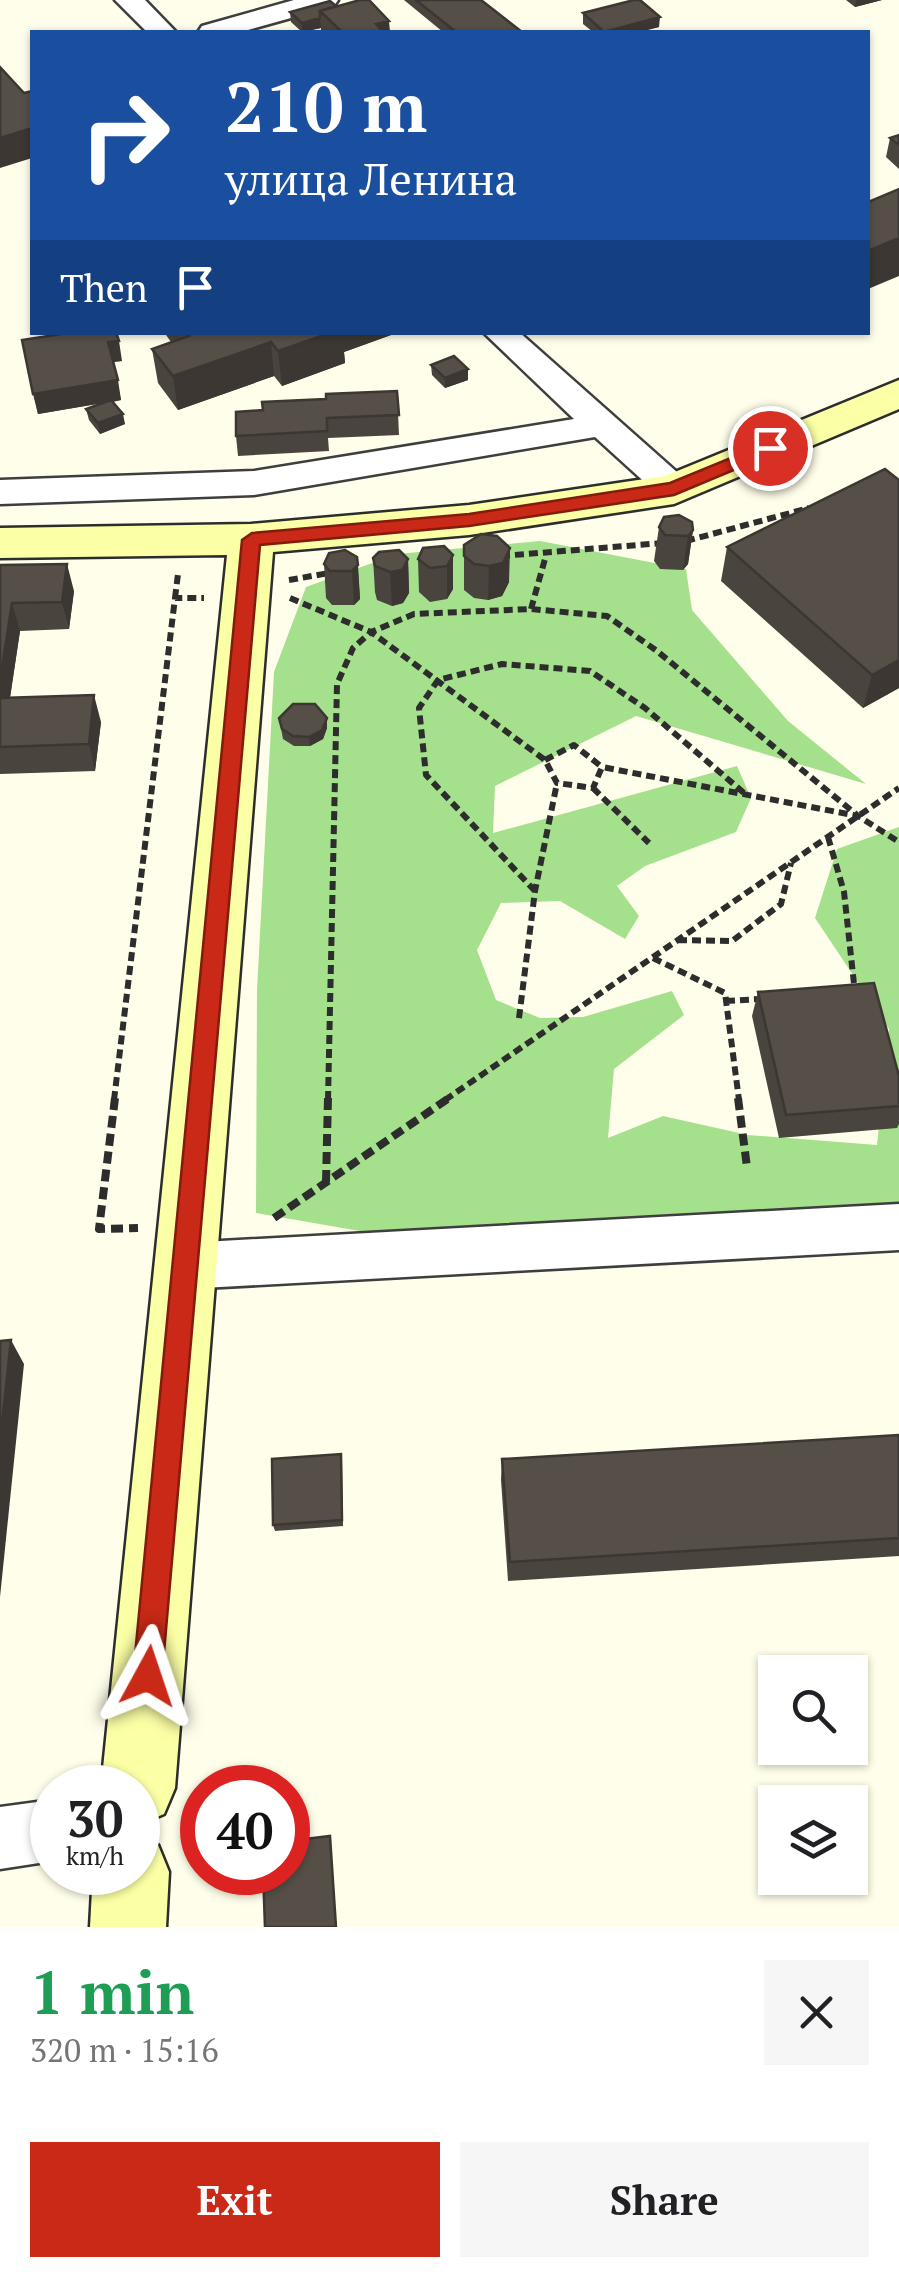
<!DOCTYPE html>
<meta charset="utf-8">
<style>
:root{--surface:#fff;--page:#f6f6f6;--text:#202124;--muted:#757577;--accent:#c92916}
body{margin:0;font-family:"PT Serif",serif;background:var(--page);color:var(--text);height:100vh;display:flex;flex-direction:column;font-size:38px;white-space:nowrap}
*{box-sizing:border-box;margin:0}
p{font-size:32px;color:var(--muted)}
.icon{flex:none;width:55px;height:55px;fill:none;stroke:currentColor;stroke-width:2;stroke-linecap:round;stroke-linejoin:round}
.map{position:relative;height:1927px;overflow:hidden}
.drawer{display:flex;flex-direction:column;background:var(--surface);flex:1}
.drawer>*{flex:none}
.banner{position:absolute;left:30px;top:30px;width:840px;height:305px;border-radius:0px;box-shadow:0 2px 8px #0004;background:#1a4fa0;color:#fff;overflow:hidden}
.tools{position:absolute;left:758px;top:1655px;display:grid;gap:20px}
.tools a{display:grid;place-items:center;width:110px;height:110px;border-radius:0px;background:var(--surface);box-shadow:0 2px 8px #0004;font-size:50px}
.speed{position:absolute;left:30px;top:1765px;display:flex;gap:20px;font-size:50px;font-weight:700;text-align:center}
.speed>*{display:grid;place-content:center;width:130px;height:130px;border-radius:50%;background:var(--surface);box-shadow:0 2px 8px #0004;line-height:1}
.speed small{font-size:25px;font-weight:400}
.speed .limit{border:15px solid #d22;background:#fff;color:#111}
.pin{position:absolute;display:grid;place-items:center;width:85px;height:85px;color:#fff;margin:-42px;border:5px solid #fff;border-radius:50%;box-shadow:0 2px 10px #0007}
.me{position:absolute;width:110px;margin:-55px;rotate:5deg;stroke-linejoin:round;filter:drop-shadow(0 0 8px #0008)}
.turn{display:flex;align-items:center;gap:35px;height:210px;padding:0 30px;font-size:45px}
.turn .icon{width:130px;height:130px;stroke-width:2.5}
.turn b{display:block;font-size:70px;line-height:85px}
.then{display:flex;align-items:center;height:95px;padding:0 30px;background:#0003;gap:20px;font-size:38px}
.round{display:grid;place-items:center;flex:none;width:105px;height:105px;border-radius:0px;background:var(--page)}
.overview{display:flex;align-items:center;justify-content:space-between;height:170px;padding:0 30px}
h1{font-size:60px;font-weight:700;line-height:75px;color:#1e9e55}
.primary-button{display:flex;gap:20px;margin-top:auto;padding:20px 30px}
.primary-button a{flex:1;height:115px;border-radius:0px;background:var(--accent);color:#fff;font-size:40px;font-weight:700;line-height:115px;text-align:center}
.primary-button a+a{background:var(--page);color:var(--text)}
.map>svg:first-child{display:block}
</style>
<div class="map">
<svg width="899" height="1927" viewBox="0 0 899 1927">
<rect width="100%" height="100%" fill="#fffeea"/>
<!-- forest -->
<path fill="#a5e08d" d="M540 541 686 569 692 610 788 721 866 784 636 716 495 786 493 833 737 766 751 798 736 832 645 866 617 886 639 916 625 939 560 901 501 903 477 950 496 1000 540 1018 583 1017 672 991 684 1015 614 1069 608 1138 663 1116 748 1135 877 1145 889 1029 815 918 837 849 899 827V1206L383 1235 256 1213 257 990 274 672 306 587 397 554Z"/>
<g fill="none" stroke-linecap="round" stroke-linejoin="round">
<!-- street casing -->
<g stroke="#3e3e3e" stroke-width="5">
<path id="street" d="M115 0H145L176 32H147Z
M294 0H338L334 6 241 32H198L202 26Z
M483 332H519L687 481 692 489 687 497 674 501 661 497 595 437 254 495 0 504V480L254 471 574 419Z
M899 1204V1250L185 1289 167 1282 160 1266 167 1250 185 1243Z
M52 1800V1861L0 1869V1807Z"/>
</g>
<!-- secondary casing -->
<g stroke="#2d2d2d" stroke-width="5">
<path id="secondary" d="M899 380V409L674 504 469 535 273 552 175 1788 164 1814 138 1825V1788H101L227 555 0 558V528L251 524 469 505 665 476Z
M138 1837 158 1845 169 1872 166 1927H90L93 1872H138Z"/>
</g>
<!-- path-far1 -->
<path stroke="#2d2d2d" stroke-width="6" stroke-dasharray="9 5" stroke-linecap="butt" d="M686 541 809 508
M501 556 663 543
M289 580 329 573
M175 598 178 574
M290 598 371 632 545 760 557 783 593 788 602 767 858 816 899 842
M531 609 545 559
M545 760 574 745 602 767
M593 788 649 843
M828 837 844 892 855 993
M535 891 426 775 419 708 438 680 502 664 590 671 645 708 744 793
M678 940 732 941 781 904 791 863
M653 958 725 993 739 1100
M726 1001 760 999
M519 1018 535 891 557 783
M114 1100 175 598H204
M328 1100 337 684 353 648 371 632 414 614 531 609 607 616 657 651 857 815
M445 1100 899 788"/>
<!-- path -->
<path stroke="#2d2d2d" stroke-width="8" stroke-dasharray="12 6" stroke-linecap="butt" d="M115 1098 99 1229 138 1228
M738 1098 747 1167
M326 1182 328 1098
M274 1218 449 1098"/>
<!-- street -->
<use href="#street" fill="#fff" fill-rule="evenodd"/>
<!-- secondary -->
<use href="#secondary" fill="#fbffa5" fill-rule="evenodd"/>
</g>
<!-- wall -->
<path fill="#49443d" d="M404 0H481L522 32H443Z
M846 0H882L855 7Z
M336 6 390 32H321V28L302 32 291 22 290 12Z
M583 13 659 27 639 32H593L583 24Z
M899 135V169L886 157 890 138Z
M164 332H391V335L344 352 345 363 282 386 274 376 178 410 158 383 152 349 171 342Z
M22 340 122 361 113 362 121 400 113 402 125 424 100 434 89 420 86 409 102 403 38 414Z
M431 365 468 380 445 388 432 375Z
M397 391 399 435 328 438 329 451 238 456 236 436 263 410 326 399Z
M659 527 693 530 688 564 683 570 660 569 654 561Z
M464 545 509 582 502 596 488 600 474 598 464 590Z
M727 547 899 688 863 708 721 581Z
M453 555V589L447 599 430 602 419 592 418 559Z
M357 557 360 599 354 605H332L326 598 324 564Z
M373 558 408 559 409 593 403 603 392 606 377 600 375 592Z
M0 565 74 591 69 629 20 631 10 697 101 722 95 771 0 774Z
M279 718H327V728L323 739 310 746H294L283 739Z
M758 992 899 1076V1124L897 1128 779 1138 752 1016Z
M899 1435V1556L508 1581 501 1480 502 1459Z
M342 1460 343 1526 275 1531 273 1525Z"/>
<!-- shaded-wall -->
<path fill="#3c3732" d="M856 0H882L855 7Z
M660 17 659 27 639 32H604Z
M320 18 321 28 302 32V23Z
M389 21 390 32H376V24Z
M32 128V158L0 168V138Z
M899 238V276L868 289V251Z
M333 332H391V335L344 352 345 363 282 386 278 351Z
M119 341 122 361 112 362 108 342Z
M271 342 274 376 178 410 173 376Z
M468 369V380L445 388V378Z
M118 380 121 400 38 414 33 394Z
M123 414 125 424 100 434 98 423Z
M693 530 688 564 683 570 688 536Z
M510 548 509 582 502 596 488 600 489 566Z
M453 555V589L447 599V566Z
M408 559 409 593 403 603 392 606 390 572Z
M67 564 74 591 69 629 62 602Z
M358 565 360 599 354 605 352 571Z
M12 603 20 631 6 725 0 707V680Z
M899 660V688L863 708 872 675Z
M94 695 101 722 95 771 89 744Z
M327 718V728L323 739 310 746 309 737Z
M11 1340 24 1364 0 1597V1442Z"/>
<!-- building -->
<path fill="#554f47" stroke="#3c3732" stroke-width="2.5" d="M360 0H369L389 21 376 24 383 32H342L320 11Z
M416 0H481L522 32H456Z
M634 0H640L660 17 604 32 583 13Z
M330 1 336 6 320 11V18L302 23 290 12Z
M0 67 24 93 32 91V128L0 138Z
M899 135V145L890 138Z
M899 189V238L868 251V202Z
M60 332H116L119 341 108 342 118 380 33 394 22 340 61 334Z
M186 332H333L278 351 271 342 173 376 152 349 189 336Z
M454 356 468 369 445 378 431 365Z
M397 391 399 415 327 418V431L236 436V412L263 410 262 402 326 399V394Z
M111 400 123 414 98 423 86 409Z
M885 469 899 480V660L872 675 727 547Z
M679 515 692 522 693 530 688 536 665 535 659 527 664 517Z
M481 534 497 536 510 548 503 563 489 566 474 564 464 556V545Z
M444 546 453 555 447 566 430 568 418 559 423 548Z
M345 550 357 557 358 565 352 571H330L324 564 329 553Z
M399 550 408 559 402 570 390 572 375 566 373 558 379 552Z
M67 564 62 602 12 603 0 680V565Z
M94 695 89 744 0 747V698Z
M293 704H315L327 718 322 730 309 737 293 736 282 729 279 718Z
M874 983 899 1076V1106L786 1115 758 992Z
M11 1340 0 1442V1341Z
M899 1435V1538L510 1562 502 1459Z
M341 1454 342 1520 273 1525 272 1459Z
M330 1836 336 1927H265L263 1872H288V1841Z"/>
<!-- route -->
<path fill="#c92916" stroke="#831b0e" stroke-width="2.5" d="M770 442 777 444V452L674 495 469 526 260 545 162 1676 158 1687 148 1691 137 1687 133 1676 242 540 252 533 469 514 670 483Z"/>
</svg>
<div class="tools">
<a><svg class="icon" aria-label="search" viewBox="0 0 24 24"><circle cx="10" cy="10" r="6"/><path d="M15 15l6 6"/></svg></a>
<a><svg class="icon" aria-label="layers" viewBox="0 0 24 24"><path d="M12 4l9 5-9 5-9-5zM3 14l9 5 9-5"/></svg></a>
</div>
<div class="speed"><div>30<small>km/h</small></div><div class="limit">40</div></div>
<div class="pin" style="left:770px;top:448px;background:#d93025"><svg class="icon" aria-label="arrive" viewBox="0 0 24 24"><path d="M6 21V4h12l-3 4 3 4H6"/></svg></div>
<svg class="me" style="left:148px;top:1676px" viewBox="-20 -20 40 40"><path d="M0-17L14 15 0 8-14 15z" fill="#c92916" stroke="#fff" stroke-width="4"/></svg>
<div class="banner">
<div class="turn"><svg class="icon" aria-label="right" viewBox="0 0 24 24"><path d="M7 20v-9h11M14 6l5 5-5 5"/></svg><div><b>210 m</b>улица Ленина</div></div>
<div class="then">Then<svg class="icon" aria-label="arrive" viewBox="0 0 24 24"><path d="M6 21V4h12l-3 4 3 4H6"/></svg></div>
</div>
</div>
<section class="drawer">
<div class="overview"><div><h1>1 min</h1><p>320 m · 15:16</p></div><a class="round"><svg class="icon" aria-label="close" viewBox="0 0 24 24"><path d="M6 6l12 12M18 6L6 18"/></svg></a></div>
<div class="primary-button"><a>Exit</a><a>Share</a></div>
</section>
